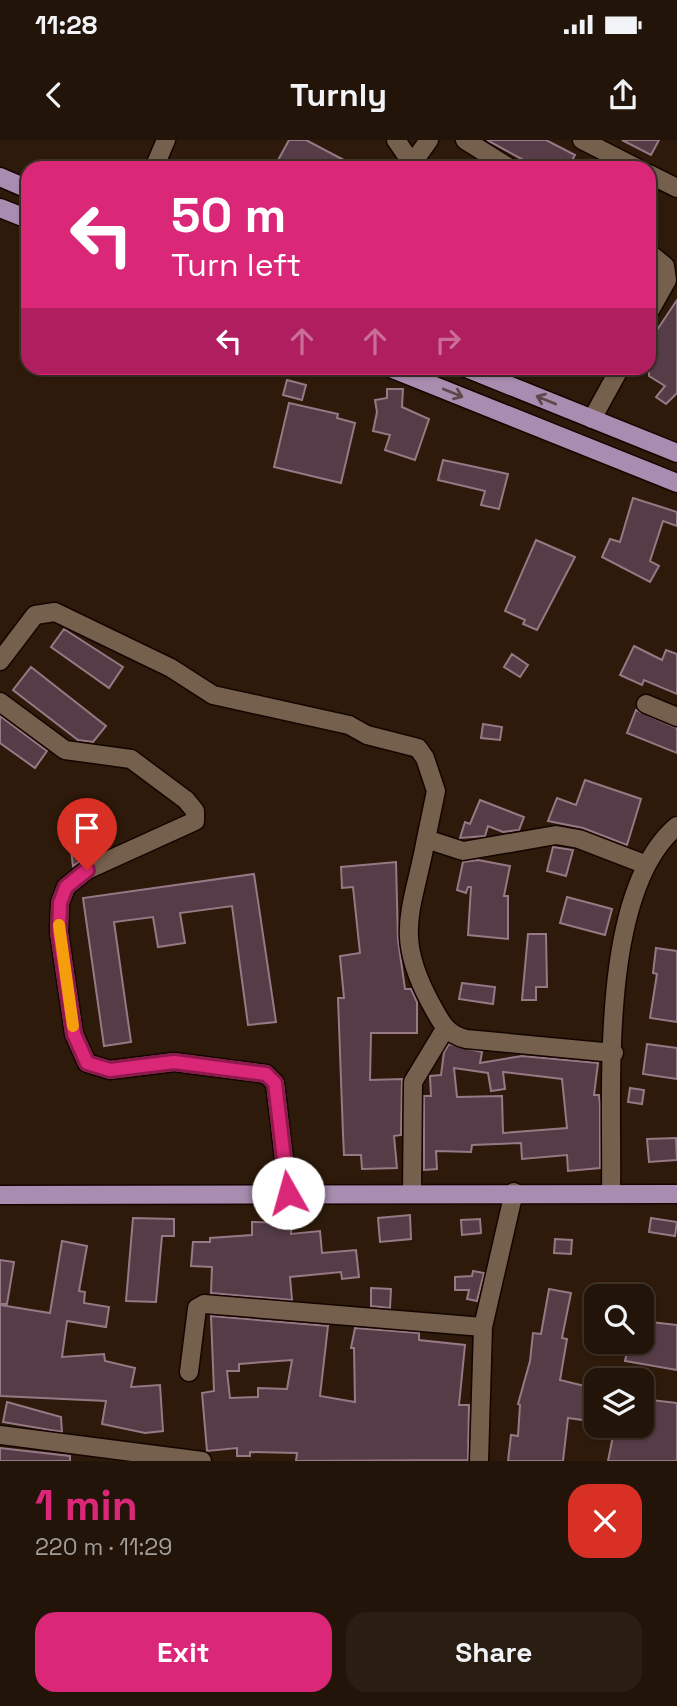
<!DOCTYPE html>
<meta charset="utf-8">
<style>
:root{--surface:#221408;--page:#2a1d12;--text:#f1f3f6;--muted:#a29e9c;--line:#3f3329;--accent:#db2777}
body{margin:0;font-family:"Space Grotesk",sans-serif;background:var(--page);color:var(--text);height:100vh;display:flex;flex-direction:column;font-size:26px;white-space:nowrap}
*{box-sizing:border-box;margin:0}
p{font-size:23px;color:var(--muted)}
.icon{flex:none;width:38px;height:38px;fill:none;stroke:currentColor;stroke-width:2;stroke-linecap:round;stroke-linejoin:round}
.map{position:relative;height:1321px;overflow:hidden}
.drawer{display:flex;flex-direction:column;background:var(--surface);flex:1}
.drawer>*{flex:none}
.hud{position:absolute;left:21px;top:21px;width:635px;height:214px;border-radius:21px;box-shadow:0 2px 5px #0004,0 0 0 2px var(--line);background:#db2777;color:#fff;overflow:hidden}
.buttons{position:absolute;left:584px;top:1144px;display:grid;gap:14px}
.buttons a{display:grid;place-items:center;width:70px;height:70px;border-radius:14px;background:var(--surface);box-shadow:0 2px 5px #0004,0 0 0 2px var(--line);font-size:35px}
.pin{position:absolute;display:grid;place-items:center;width:60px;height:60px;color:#fff;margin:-72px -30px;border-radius:50% 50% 50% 0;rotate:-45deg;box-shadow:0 0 7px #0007}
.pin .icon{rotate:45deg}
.me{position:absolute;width:77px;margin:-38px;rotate:353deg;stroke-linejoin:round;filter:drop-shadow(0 0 5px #0008)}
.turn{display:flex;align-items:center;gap:24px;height:147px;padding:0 35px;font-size:32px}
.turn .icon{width:91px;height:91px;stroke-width:2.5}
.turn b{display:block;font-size:49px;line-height:60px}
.lanes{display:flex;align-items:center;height:66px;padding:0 35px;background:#0003;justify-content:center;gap:35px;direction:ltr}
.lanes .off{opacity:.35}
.round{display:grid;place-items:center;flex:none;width:74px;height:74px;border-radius:21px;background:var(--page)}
.head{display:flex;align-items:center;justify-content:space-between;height:119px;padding:0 35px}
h1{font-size:42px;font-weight:800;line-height:52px;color:var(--accent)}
.cta{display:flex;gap:14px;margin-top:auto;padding:14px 35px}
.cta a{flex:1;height:80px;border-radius:21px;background:var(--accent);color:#fff;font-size:28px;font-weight:800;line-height:80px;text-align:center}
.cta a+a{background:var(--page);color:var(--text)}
.status{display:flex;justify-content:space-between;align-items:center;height:49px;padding:0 35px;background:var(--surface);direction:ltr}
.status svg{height:19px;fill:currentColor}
header{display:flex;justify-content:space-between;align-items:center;height:91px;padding:0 35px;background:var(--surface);font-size:32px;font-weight:800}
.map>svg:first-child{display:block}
</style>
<div class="status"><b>11:28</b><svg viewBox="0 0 49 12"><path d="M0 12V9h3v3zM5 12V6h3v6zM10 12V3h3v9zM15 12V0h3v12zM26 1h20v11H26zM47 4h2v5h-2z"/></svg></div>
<header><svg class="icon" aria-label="back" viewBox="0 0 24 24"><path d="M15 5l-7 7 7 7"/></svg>Turnly<svg class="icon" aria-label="share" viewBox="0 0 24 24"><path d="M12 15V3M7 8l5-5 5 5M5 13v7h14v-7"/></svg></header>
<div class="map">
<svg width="677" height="1321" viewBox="0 0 677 1321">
<rect width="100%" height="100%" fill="#2d1a0a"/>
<!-- building -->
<path fill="#553c47" stroke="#967985" stroke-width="2" fill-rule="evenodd" d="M289 0H306L359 28H289L277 22Z
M487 0H546L575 15 568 28H538Z
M622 0H659L651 15Z
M677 160V253L666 264 656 257 665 246 649 236V202Z
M287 240 306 245 302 260 283 255Z
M387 249H403L402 267 429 279 415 320 385 310 390 295 373 291 377 272 375 260 387 258Z
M289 263 338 274 337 278 355 283 341 343 274 327Z
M443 320 508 334 499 369 481 365 485 351 438 340Z
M633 358 677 372V386L663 381 650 421 659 426 650 442 602 417 610 399 620 402Z
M536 400 575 417 537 490 523 484 525 480 505 471Z
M64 489 123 527 109 548 51 507Z
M634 506 662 520 666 510 677 514V554L644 540 642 545 620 535Z
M512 514 528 525 520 537 504 527Z
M31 527 106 586 93 602 78 600 13 550Z
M636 570 677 588V613L627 593Z
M0 576 47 611 35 628 0 603Z
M483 584 502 587 500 600 481 598Z
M585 640 641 659 627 705 583 688 548 681 557 658 576 665Z
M480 660 524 677 519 690 503 692 488 686 485 696 460 698 465 682 470 684Z
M95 697 97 711 84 713 85 718 73 726 70 701Z
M553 707 573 710 566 736 547 731Z
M478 720 510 726 504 756H508V799L468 795 471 747H468L466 753 457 750 463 722Z
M396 722 398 800 405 849H411L417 862V893H371L370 940 402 939 401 995 394 996 397 1028 362 1029 361 1015H344L343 994 338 858H344L340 816 360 813 353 747 342 748 341 727Z
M254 734 276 882 248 885 232 766 180 773 185 803 158 807 153 777 114 782 131 902 104 906 83 758Z
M567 757 612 769 605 795 560 783Z
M528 794H546L547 847H536V860H522Z
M656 808 677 811V882L650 878 657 834 653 833Z
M462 843 495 847 493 864 459 859Z
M449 904 482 912 480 923 522 916 598 923 594 955H599L600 964V1028L568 1031 567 1015 522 1019 521 1003 472 1005 471 1012 436 1011 437 1029 424 1030V956H431L430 936 441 935 444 912ZM454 928 488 933 491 951 505 949 503 932 562 939 567 988 503 993 502 956 457 957Z
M647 904 677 908V939L643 934Z
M630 948 644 950 642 964 628 962Z
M676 998 677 1020 649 1022 647 999Z
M410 1075 411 1099 380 1102 378 1078Z
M133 1078 174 1079V1096H162L156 1162 126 1161Z
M651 1078 677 1082 675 1096 649 1092Z
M480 1079 481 1093 462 1095 461 1080Z
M252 1082 292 1083 291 1094 320 1091 322 1113 356 1110 359 1137 342 1139 341 1132 290 1137 292 1160 211 1153 212 1127 191 1126 193 1102H210V1098L252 1095Z
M555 1099 572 1100 571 1114 554 1113Z
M62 1101 87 1106 79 1151 85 1152 84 1163 109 1167 106 1187 67 1181 62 1217 104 1214 105 1221 135 1228 131 1247 160 1245 163 1291 145 1293 102 1284 106 1261 0 1256V1165L50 1173Z
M0 1120 14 1122 7 1164H0Z
M473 1131 484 1133 477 1161 467 1159 469 1150H455V1137L472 1136Z
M371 1148 391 1149 390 1168 371 1166Z
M549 1149 571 1153 562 1198 567 1199 560 1240 597 1249V1282L568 1278 563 1321H508L511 1295 518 1296 520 1265 518 1264 530 1221 533 1193 541 1194Z
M211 1176 328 1186 320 1256 355 1262 354 1208H351L355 1188 419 1193V1200L465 1205 459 1265H469L468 1320 296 1321 297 1313 250 1312V1316H237V1308L207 1311 202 1253 214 1251ZM292 1220 287 1249 258 1248V1257L230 1258 227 1231H239V1224Z
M642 1181 677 1185V1230L625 1221 629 1202H642Z
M642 1259 677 1263V1321H608L615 1286H642Z
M7 1262 61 1277 62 1292 3 1282Z
M0 1308 70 1316V1321H0Z"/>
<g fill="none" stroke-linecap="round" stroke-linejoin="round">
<!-- minor casing -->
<g stroke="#140500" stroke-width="21">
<path id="minor" d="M396 0 411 22
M465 0 510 28
M582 0 637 28
M154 28 166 0
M409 28 429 0
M649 34 677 48
M649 113 665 126 667 140 649 172
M592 279 620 228
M0 521 35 475 55 472 171 528 213 555 349 585 367 595 418 608 425 618 436 651 426 699 463 711 556 695 579 699 644 724
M0 562 65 610 131 619 186 660 195 671V681L87 730 66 747 60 763 59 792 74 894 87 923 110 930 174 922 266 934 275 943 288 1053
M646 564 677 577
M426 699C413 770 393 793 430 862 440 880 445 894 466 899L614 913
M412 1052 413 942 445 889
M611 1053C613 955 597 753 677 686
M189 1232 197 1168 204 1164 483 1187
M0 1295 202 1321
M479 1321 483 1187 514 1052"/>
</g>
<!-- major casing -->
<g stroke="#140500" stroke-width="21">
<path id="major" d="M0 37 28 49
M0 68 28 79
M390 228 677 343
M466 228 677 313
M0 1055 677 1054"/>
</g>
<!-- minor -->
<use href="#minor" stroke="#755f4d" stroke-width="18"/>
<!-- major -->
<use href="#major" stroke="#a98db0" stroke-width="18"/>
</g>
<!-- one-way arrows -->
<defs><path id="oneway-shaft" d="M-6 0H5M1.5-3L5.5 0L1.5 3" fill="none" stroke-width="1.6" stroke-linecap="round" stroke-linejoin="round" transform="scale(1.75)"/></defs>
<g stroke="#5f484c">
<use href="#oneway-shaft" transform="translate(453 253) rotate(22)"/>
<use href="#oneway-shaft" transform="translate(546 260) rotate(-158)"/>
</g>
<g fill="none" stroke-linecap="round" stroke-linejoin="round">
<!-- route casing -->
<g stroke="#8e194d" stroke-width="18">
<path id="route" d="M87 730 66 747 60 763 59 792 74 894 87 923 110 930 174 922 266 934 275 943 288 1053"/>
</g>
<!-- route -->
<use href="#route" stroke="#db2777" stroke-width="12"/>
<!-- slow -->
<path stroke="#f59e0b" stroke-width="12" d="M59 785 73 886"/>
</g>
</svg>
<div class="buttons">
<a><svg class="icon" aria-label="search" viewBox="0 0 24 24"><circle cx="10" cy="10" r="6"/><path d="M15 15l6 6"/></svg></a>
<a><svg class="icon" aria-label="layers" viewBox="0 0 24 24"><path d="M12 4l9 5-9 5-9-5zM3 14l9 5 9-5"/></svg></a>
</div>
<div class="pin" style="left:87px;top:730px;background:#d93025"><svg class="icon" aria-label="arrive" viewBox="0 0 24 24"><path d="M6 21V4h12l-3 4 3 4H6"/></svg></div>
<svg class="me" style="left:288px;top:1053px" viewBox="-20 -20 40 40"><circle r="19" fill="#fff"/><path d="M0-13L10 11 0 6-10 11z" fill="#db2777"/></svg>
<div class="hud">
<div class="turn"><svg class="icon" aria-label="left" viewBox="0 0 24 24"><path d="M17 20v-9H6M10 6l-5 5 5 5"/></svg><div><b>50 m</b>Turn left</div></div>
<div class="lanes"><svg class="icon" aria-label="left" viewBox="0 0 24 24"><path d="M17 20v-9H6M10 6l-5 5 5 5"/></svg><svg class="icon off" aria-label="ahead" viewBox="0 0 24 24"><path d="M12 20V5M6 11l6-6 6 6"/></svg><svg class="icon off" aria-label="ahead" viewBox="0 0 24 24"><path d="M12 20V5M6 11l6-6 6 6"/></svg><svg class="icon off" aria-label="right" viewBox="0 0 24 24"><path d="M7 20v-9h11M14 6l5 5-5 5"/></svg></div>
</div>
</div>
<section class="drawer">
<div class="head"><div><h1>1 min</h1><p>220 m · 11:29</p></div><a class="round" style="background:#d93025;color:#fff"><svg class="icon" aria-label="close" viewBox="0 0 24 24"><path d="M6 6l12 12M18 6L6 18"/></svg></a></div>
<div class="cta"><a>Exit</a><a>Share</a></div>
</section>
